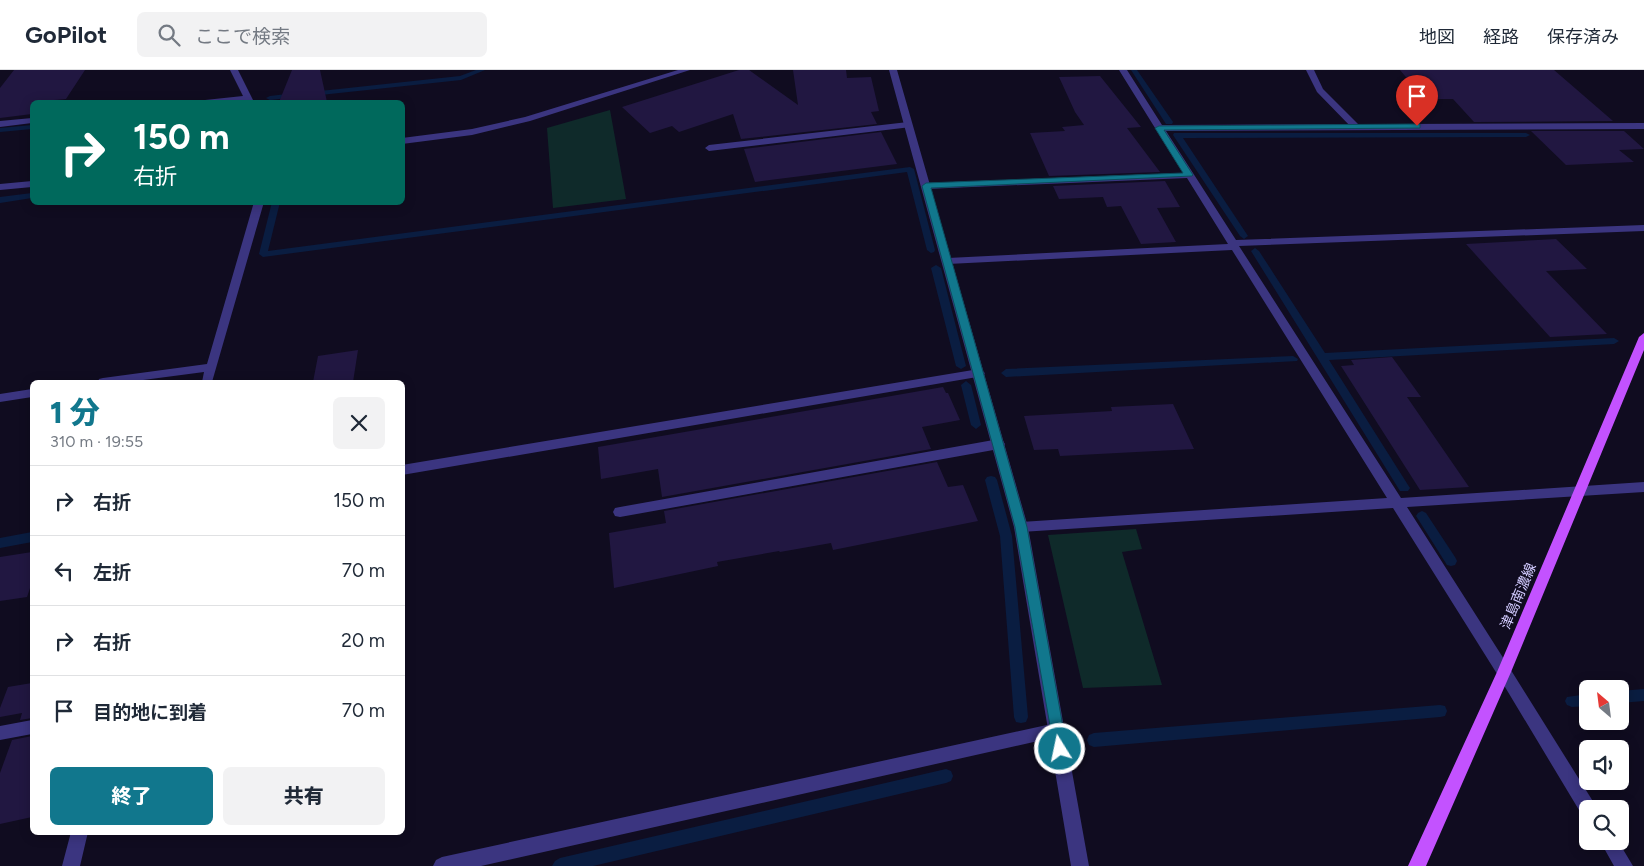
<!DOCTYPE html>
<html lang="ja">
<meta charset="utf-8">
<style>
:root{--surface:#fff;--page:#f2f2f3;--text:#1f2937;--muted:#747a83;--line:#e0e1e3;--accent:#11778d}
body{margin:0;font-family:Figtree,"Noto Sans JP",sans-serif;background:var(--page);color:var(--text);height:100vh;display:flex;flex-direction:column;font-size:19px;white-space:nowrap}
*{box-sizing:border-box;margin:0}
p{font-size:16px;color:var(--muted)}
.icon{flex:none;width:28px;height:28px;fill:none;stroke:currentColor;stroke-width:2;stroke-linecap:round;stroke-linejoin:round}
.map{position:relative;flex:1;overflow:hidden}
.drawer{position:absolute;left:30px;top:310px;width:375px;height:455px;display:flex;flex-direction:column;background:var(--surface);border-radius:8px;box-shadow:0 2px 12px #0003}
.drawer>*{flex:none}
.guide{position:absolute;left:30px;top:30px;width:375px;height:105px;border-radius:8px;box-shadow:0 2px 12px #0003;background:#00695c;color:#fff;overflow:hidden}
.needle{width:32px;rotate:332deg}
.tools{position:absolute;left:1579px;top:610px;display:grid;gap:10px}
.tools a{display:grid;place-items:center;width:50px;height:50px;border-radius:8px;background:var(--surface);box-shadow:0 2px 12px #0003;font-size:25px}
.pin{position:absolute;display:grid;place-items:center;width:42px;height:42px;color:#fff;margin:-51px -21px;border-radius:50% 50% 50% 0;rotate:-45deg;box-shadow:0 0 5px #0007}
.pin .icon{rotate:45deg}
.me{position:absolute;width:55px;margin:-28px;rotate:350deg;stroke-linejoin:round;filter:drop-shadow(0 0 4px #0008)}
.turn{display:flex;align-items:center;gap:18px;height:105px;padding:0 20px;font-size:22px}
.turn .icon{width:65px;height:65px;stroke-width:2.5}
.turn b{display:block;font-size:35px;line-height:42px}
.round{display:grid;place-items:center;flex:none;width:52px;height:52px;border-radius:8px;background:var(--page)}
.headline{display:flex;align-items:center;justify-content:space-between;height:85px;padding:0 20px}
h1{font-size:30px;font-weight:800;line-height:38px;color:var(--accent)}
.primary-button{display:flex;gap:10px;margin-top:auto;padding:10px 20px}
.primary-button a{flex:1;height:58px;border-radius:8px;background:var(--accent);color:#fff;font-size:20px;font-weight:800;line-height:58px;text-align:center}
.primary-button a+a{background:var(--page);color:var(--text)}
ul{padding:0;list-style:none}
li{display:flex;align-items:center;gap:15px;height:70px;padding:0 20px;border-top:1px solid var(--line)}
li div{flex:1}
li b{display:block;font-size:19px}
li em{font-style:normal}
header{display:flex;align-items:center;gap:30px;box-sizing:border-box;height:70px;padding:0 25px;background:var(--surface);border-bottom:1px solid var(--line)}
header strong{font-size:24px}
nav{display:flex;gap:28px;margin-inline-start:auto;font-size:18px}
.search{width:350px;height:45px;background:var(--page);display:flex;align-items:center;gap:12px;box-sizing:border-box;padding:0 18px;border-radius:8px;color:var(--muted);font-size:19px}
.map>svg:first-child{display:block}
</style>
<header>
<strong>GoPilot</strong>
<div class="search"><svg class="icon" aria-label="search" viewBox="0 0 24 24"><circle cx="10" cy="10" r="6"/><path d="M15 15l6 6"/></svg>ここで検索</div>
<nav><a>地図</a><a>経路</a><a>保存済み</a></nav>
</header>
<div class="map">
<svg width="1644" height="796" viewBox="0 0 1644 796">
<rect width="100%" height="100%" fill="#100c20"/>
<!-- green -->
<path fill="#0f2a2a" d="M610 40 626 129 553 138 547 58Z
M1136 459 1142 479 1122 482 1162 615 1083 618 1048 465Z"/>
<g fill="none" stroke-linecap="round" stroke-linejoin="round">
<!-- stream -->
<path fill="#0a1d41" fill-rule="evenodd" d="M476 0H485L461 10 311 26 307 24 311 22 460 6Z
M1131 0H1137L1173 52 1172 54H1166Z
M295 23 299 25 298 27 270 30 266 28 270 26Z
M32 55V59L0 62V58Z
M1174 63H1526L1530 65 1526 67 1183 68 1248 166 1244 169 1240 166 1173 65Z
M910 97 914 99 935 180 934 182 931 183 927 180 907 102 263 187 259 184 272 132H280L268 181Z
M32 123V128L0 133V127Z
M1255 178 1259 181 1325 283 1614 268 1619 271 1614 274 1329 290 1408 415 1410 418 1408 421H1400L1251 181Z
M936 195 941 198 966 296 961 299 956 296 931 198Z
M1293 286 1298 289 1297 291 1006 307 1001 303 1006 299Z
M966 311 971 315 981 355 976 359 971 355 961 315Z
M991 406 995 407 997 410 1012 466 1028 647 1026 652 1021 653 1016 652 1014 647 1000 466 985 410 987 407Z
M1422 441 1426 443 1455 487 1457 491 1455 495 1451 496 1447 495 1418 449 1416 446 1418 443Z
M32 462V472L0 478V468Z
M1644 619V631L1620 633V621Z
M1588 624V636L1572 637 1567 635 1565 631 1567 627Z
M1440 635 1445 636 1447 641 1445 646 1440 647 1094 677 1089 675 1087 670 1089 665 1094 663Z
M946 699 951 701 953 706 951 711 946 713 593 796H552L555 791 560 788Z"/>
</g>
<!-- building -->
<path fill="#211741" d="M14 0H85L66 29 32 32V44L0 48V18Z
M292 0H320L327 32H279Z
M739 0H749L798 35 793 0H846L847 8 871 7 879 41 871 42 877 54 741 69 733 44 679 62 672 56 650 63 622 37Z
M1400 0H1554L1613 51 1474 52 1453 29H1424Z
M1100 6 1141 57 1127 58 1160 102 1049 106 1030 63 1065 61 1062 57 1084 55 1075 42 1059 7Z
M1531 61H1624L1644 79 1619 80 1634 92 1566 95Z
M881 62 897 94 755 112 744 79Z
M1165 111 1180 137 1157 138 1176 172 1141 174 1121 136 1107 137 1103 127 1059 129 1053 116Z
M1556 169 1587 199 1546 201 1607 264 1550 267 1466 174Z
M358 280 353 312H313L318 286Z
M1392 287 1421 327H1407L1469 417 1420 420 1341 296 1354 295 1351 290Z
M943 317 946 323H948L960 350 922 357 931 379 662 427 658 399 601 409 598 377Z
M1173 334 1194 379 1060 386 1058 379 1034 380 1024 346 1112 341 1111 337Z
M937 392 948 417 963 415 978 451 833 480 831 473 780 482 779 481 717 492 718 496 614 518 609 463 666 453 664 441Z
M32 482V512L27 527 0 531V487Z
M32 613V648L20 650 22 643 0 647V638L8 617Z
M32 666V747L0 754V703L12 670Z"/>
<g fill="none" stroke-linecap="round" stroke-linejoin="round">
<!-- service -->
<path fill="#3b3580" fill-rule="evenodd" d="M1306 0H1314L1323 19 1359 55V59H1353L1317 22Z
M908 52 911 53V57L709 81 705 78 709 75Z
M999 369 1003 371 1005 374 1003 377 999 379 620 447 615 446 613 442 615 438 620 437Z
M32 650V664L0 670V656Z"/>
<!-- minor -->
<path fill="#3b3580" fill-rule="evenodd" d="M230 0H238L254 32H246L245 31 201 32 205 30 243 26Z
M1119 0H1127L1162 55 1644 53V59L1166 61 1236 170 1644 155V161L1239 176 1401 428 1644 412V422L1407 437 1509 597 1511 602 1509 607 1504 609 1499 607 1393 438 1021 462 1016 461 1014 457 1016 453 1021 452 1387 428 1232 180 948 194 943 191 948 188 1228 174 1187 108 926 119 921 116 926 113 1183 103Z
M32 48V53L0 57V51Z
M254 132H264L212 312H202L204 302 128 312H98L99 309 103 308 207 294Z
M979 299 985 303 983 306 402 405V395Z
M32 319V327L0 332V324Z
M1056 653 1062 655 1064 660 1062 665 1056 667 481 796H433L436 790 442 787Z
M71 762H88L80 796H62Z"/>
<!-- tertiary -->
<path fill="#3b3580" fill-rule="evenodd" d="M678 0H690L530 51 472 65 402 74V68L472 59 525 47Z
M889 0H897L1028 457 1089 796H1071L1014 457Z
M32 111V117L0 120V114Z
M1504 595 1509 597 1594 733 1596 739H1588V747L1582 745 1499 607 1497 602 1499 597Z
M1600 771H1618L1633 796H1614Z"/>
<!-- primary -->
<path fill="#c352ff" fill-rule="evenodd" d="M1644 263V280L1511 602 1426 796H1408L1497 602 1639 267Z"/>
</g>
<!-- route -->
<path fill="#11778d" stroke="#0b4d5c" d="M1417 54H1420V58L1164 60 1193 105 1192 106 931 118 1027 457 1067 679 1065 684 1060 686 1055 684 1015 457 922 116 926 113 1183 103 1155 58 1159 56Z"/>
<g text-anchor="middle" stroke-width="4" stroke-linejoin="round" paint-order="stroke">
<!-- street labels -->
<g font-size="14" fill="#d2cbff" stroke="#100c20">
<text transform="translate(1518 526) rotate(-67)" y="5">津島南濃線</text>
</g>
</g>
</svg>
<div class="tools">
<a><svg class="needle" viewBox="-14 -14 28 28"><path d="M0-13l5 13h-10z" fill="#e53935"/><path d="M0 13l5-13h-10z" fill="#747a83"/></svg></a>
<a><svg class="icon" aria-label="sound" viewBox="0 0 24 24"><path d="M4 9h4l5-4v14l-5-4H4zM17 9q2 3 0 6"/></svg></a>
<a><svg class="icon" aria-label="search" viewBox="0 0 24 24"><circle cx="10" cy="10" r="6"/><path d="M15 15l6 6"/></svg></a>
</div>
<div class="pin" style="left:1417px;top:56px;background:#d93025"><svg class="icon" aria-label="arrive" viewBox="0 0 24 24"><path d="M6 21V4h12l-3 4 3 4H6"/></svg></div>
<svg class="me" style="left:1060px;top:679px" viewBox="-20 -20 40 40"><circle r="17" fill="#11778d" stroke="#fff" stroke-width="3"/><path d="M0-11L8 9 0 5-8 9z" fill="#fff"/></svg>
<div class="guide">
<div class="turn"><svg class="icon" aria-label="right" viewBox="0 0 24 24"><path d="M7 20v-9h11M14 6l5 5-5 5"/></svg><div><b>150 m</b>右折</div></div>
</div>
<section class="drawer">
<div class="headline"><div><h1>1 分</h1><p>310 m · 19:55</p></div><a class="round"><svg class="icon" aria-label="close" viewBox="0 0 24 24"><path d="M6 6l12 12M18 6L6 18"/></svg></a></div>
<ul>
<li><svg class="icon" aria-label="right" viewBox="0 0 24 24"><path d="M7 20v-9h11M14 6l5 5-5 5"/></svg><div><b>右折</b></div><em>150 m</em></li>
<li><svg class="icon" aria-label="left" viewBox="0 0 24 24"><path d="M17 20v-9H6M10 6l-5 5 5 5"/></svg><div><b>左折</b></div><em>70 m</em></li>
<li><svg class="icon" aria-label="right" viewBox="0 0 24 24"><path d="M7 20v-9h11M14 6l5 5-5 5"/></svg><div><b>右折</b></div><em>20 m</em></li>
<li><svg class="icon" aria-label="arrive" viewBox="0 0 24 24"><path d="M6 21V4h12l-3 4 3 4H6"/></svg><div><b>目的地に到着</b></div><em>70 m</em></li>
</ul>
<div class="primary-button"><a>終了</a><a>共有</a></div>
</section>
</div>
